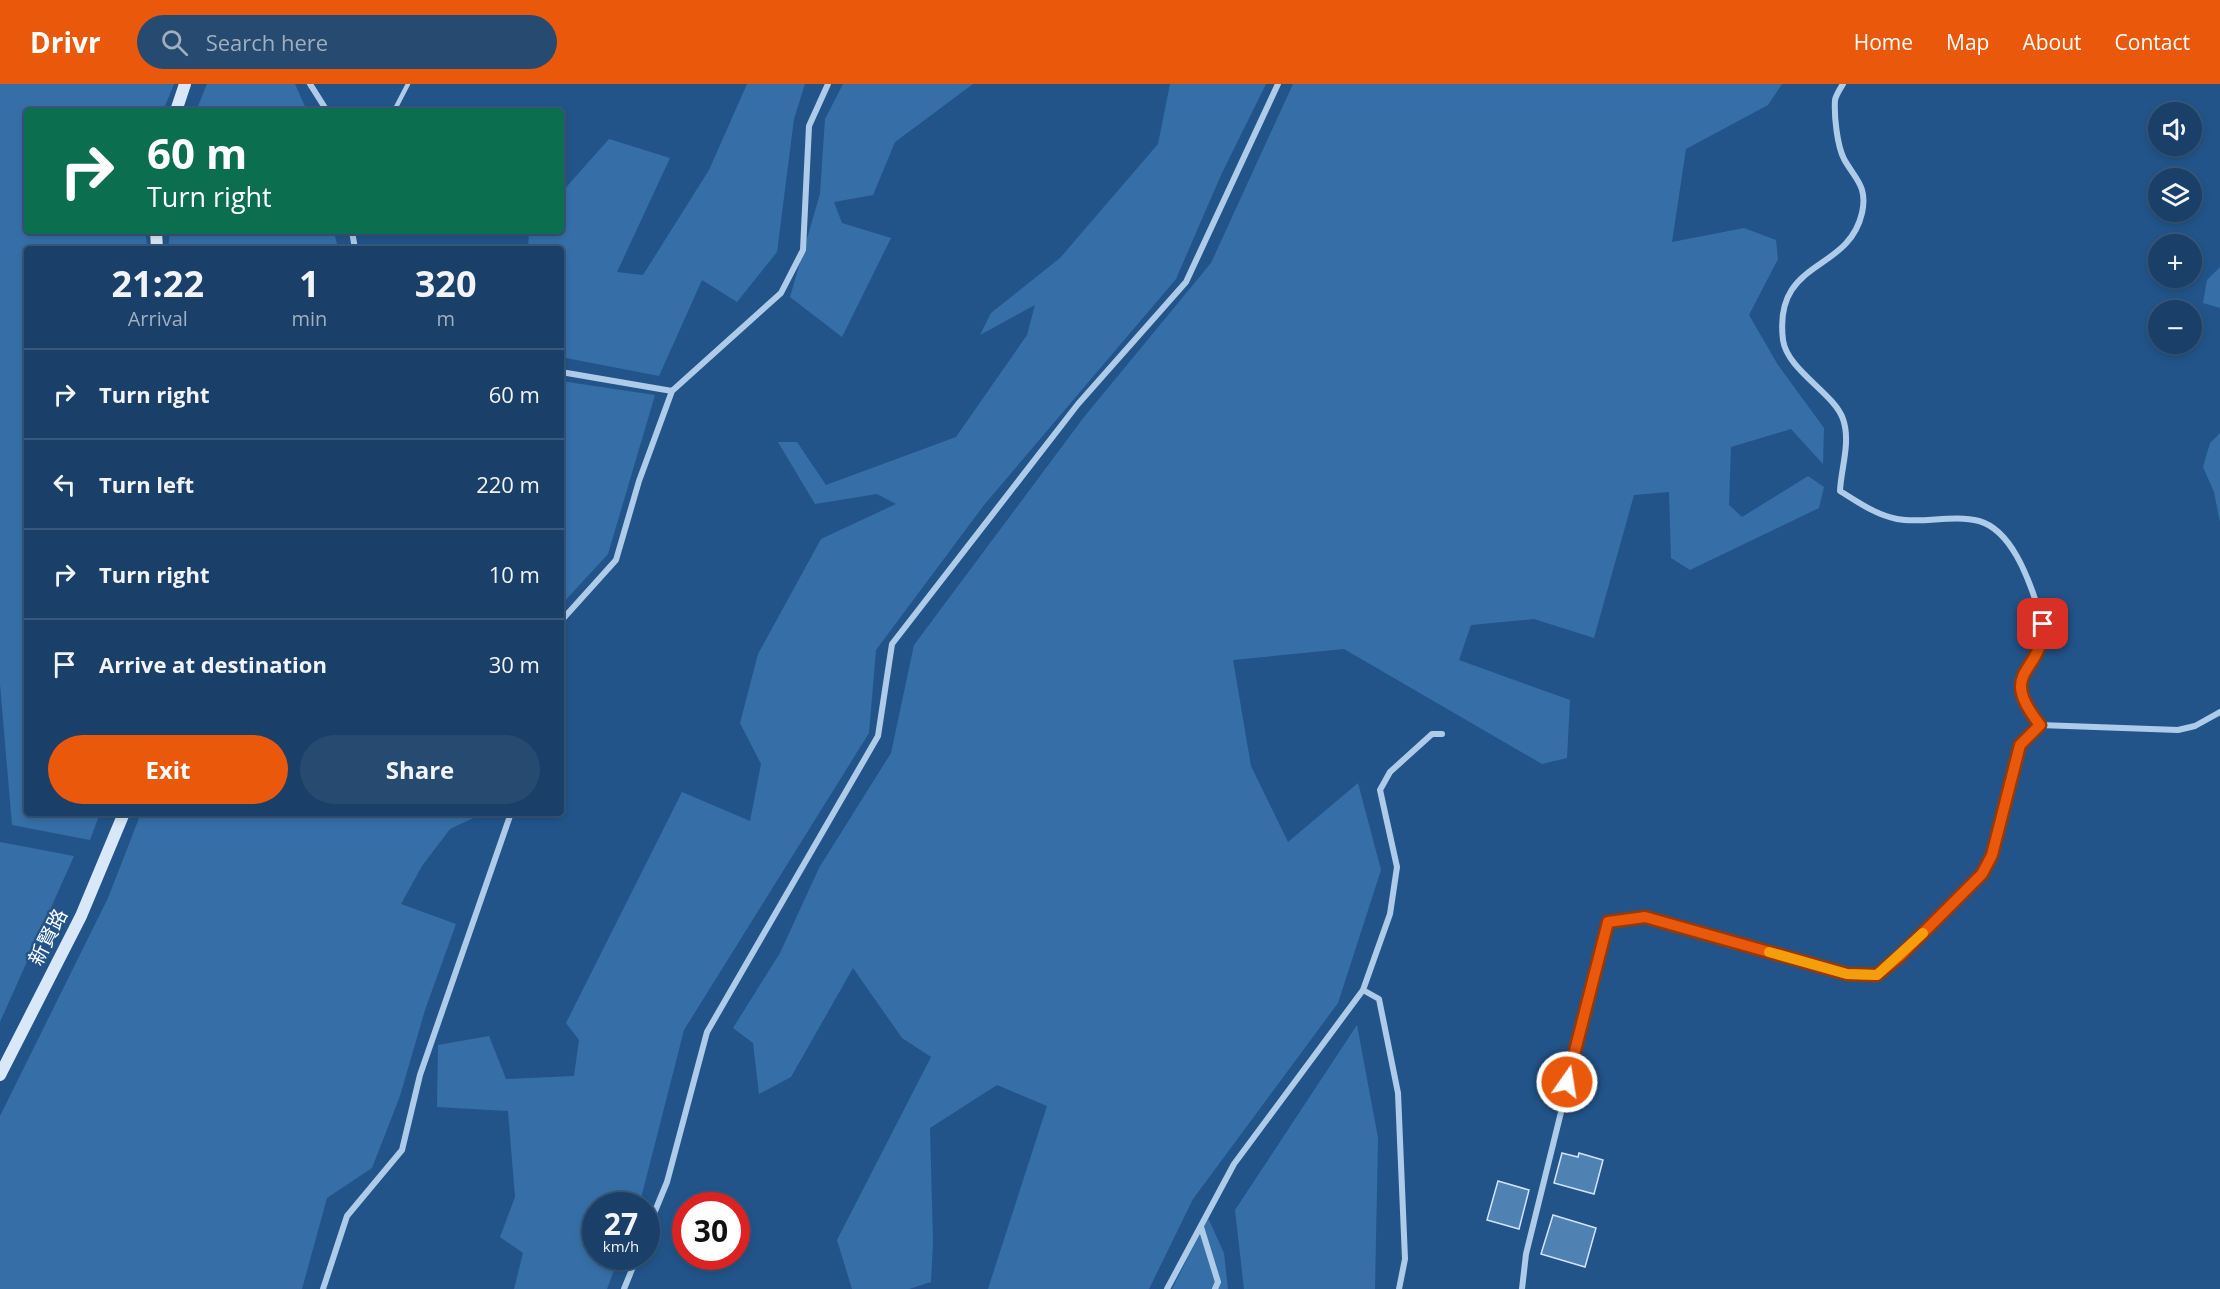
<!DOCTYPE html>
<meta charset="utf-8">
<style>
:root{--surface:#1a3f68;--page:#274a71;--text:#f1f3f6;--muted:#9fafc0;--line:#38587c;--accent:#ea580c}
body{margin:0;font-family:"Open Sans","Noto Sans TC",sans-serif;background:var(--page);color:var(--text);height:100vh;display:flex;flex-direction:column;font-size:22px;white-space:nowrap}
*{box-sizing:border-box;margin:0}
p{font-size:20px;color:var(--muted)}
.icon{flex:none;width:33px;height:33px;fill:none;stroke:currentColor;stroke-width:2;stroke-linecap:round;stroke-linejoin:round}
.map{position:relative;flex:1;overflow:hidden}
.sheet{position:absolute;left:24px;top:162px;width:540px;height:570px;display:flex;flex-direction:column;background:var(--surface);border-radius:6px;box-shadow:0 3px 9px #0003,0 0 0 2px var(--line)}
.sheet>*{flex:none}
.banner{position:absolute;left:24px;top:24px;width:540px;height:126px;border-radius:6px;box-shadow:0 3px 9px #0003,0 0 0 2px var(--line);background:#0b6e4f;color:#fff;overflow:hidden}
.fabs{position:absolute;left:2148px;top:18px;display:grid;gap:12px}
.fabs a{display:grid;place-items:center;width:54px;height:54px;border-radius:50%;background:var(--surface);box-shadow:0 3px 9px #0003,0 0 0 2px var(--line);font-size:30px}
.speed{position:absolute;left:582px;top:1108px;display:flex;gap:12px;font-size:30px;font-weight:700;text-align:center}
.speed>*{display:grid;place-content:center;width:78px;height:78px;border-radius:50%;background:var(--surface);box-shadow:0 3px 9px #0003,0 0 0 2px var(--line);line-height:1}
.speed small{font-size:15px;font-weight:400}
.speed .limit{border:9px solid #d22;background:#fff;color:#111}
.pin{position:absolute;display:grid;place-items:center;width:51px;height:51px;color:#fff;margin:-26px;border-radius:12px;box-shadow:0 3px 9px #0006}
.me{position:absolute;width:66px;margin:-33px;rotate:13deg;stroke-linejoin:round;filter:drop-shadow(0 0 4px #0008)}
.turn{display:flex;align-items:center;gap:21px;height:126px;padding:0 24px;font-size:27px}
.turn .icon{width:78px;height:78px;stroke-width:2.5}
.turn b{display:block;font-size:42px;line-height:51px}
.eta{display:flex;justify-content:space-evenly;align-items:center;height:102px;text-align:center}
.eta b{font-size:36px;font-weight:700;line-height:42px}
.primary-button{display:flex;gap:12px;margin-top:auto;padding:12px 24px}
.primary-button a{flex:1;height:69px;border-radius:36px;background:var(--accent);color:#fff;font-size:24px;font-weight:700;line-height:69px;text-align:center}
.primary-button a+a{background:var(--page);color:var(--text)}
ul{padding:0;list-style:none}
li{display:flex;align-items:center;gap:18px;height:90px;padding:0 24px;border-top:2px solid var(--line)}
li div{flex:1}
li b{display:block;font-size:22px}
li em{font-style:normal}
header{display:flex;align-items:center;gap:36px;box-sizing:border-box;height:84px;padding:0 30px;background:var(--accent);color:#fff}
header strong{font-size:28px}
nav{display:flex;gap:33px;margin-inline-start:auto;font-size:21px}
.search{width:420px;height:54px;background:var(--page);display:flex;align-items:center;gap:15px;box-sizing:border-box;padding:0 21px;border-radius:33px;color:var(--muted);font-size:22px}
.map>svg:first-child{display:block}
</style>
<header>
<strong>Drivr</strong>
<div class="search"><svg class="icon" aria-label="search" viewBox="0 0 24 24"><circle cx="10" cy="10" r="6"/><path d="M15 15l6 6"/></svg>Search here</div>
<nav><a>Home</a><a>Map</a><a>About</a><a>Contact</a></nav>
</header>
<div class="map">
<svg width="2220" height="1205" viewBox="0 0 2220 1205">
<rect width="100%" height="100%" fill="#22548a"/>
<!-- green -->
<path fill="#366fa7" d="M0 0H174L163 27H27V147H145L148 165H27V729H100L90 756 12 741 0 600Z
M207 0H295L307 27H196Z
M747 0H805L794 35 777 168 737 218 702 196 659 292 561 273V165H528L529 147H561V109L609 55 670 74 617 188 643 191 709 86Z
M843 0H973L895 58 873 111 834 118 842 139 891 154 842 253 790 213 820 110 825 35Z
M1170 0H1266L1221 91 1176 195 984 421 876 566 869 649 684 946 639 1122H596V1173H619L607 1205H514L523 1169 500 1153 515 1113 508 1027 437 1023 438 961 489 952 506 995 574 992 579 956 566 939 682 708 750 737 761 680 740 639 758 570 821 455 896 420 877 410 815 420 778 358H797L826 401 956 353 1027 251 1035 221 980 251 991 229 1060 174 1158 60Z
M1293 0H1782L1768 21 1686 65 1672 158 1744 144 1776 156 1778 175 1749 231 1778 281 1824 344 1823 380 1791 345 1731 363 1729 421 1742 433 1808 392 1824 403 1819 424 1690 486 1671 474 1669 408 1634 411 1594 554 1534 535 1471 541 1459 576 1570 616 1567 674 1542 680 1344 565 1233 576 1251 682 1288 758 1358 699 1381 786 1338 919 1193 1115 1149 1205H988L1047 1022 997 1001 930 1044 933 1158 931 1198 909 1205H852L837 1156 931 973 902 954 853 884 791 993 759 1010 753 959 733 944 780 869 819 784 891 669 914 561 1084 333 1211 179Z
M170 147H334L338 165H168Z
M2220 183V224L2203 219 2207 196Z
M561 297 655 311 608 470 561 521Z
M2220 349V438L2214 408 2203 383 2210 359Z
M141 729H484L450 745 422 782 401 820 456 840 425 926 400 1012 372 1084 327 1114 302 1205H0V1032L108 814Z
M0 758 74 772 0 938Z
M1357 941 1378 1054 1375 1205H1244L1235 1126Z
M1208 1134 1224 1169 1228 1205H1172Z"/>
<!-- building -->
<path fill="#4f81b3" stroke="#d2e5f8" stroke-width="1.5" d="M1562 1069 1578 1073 1579 1069 1603 1076 1594 1110 1554 1099Z
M1498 1097 1529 1106 1519 1145 1487 1136Z
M1553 1131 1596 1144 1585 1183 1541 1170Z"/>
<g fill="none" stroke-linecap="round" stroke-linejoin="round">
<!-- lane -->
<path stroke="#aeccea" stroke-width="4.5" d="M394 27 408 0"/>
<!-- street -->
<path stroke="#aeccea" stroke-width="6" d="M310 0 327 27
M1843 0C1840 5 1836 11 1835 16 1834 32 1837 61 1844 75 1855 95 1868 102 1862 129 1848 190 1773 174 1783 256 1787 286 1834 309 1843 335 1851 358 1841 384 1840 407 1858 418 1876 431 1897 435 1923 440 1953 430 1979 437 2011 446 2028 493 2037 521 2039 529 2043 538 2043 547 2040 593 1996 585 2040 641
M352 147 355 165
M561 288 672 307 639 397 616 476 561 537
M672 307 781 209 803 166 809 42 828 0
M1201 1143 1218 1198 1215 1205
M646 1149 667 1098 707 948 878 652 892 560 1078 320 1186 198 1278 0
M323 1205 347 1132 402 1066 420 991 511 729
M624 1205 637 1173
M1167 1205 1234 1080 1363 906
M1399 1205 1405 1175 1398 1009 1379 915 1363 906 1390 830 1397 783 1380 706 1390 688 1432 650H1442
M1522 1205 1526 1170 1608 838 1645 833 1847 890 1877 891 1901 872 1982 790 1992 771 2020 661 2040 641 2178 646 2195 642 2220 628"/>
<!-- secondary -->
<path stroke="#d9e8f8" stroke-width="12" d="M176 27 185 0
M156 147 157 165
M0 991 81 832 124 729"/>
</g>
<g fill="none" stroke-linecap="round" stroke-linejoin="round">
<!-- route casing -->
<g stroke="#983908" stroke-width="15">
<path id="route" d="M1567 998 1608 838 1645 833 1847 890 1877 891 1900 872 1982 790 1992 771 2020 661 2040 641C1995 584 2044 591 2043 540"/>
</g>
<!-- route -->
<use href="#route" stroke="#ea580c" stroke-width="10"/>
<!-- slow -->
<path stroke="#f59e0b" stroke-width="10" d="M1769 868 1847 890 1877 891 1923 849"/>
</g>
<g text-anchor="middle" stroke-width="5" stroke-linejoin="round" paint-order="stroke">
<!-- street labels -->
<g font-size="20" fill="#fff" stroke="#22548a">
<text transform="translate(48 853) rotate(-63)" y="7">新賢路</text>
</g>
</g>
</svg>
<div class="fabs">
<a><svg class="icon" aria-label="sound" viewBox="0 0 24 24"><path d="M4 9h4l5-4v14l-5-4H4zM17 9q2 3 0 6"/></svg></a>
<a><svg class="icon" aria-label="layers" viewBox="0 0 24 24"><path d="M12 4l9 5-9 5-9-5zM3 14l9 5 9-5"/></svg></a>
<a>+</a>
<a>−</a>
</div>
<div class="speed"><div>27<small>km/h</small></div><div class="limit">30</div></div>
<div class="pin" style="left:2043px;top:540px;background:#d93025"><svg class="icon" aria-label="arrive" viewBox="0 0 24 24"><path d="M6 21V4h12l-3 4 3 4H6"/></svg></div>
<svg class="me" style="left:1567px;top:998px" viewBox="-20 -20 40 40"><circle r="17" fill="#ea580c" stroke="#fff" stroke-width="3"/><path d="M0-11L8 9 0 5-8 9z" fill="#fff"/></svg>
<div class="banner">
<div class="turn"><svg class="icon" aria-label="right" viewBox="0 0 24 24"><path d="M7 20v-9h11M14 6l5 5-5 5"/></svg><div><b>60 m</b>Turn right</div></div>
</div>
<section class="sheet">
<div class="eta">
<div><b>21:22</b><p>Arrival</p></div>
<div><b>1</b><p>min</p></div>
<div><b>320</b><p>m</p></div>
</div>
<ul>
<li><svg class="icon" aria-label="right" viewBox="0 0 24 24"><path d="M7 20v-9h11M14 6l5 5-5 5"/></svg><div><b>Turn right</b></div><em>60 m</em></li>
<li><svg class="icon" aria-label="left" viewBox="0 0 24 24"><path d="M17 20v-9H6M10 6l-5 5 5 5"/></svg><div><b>Turn left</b></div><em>220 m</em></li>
<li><svg class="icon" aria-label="right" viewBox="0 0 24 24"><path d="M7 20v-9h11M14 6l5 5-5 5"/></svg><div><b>Turn right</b></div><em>10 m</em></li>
<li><svg class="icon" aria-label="arrive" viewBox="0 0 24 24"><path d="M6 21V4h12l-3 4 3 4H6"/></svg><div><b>Arrive at destination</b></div><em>30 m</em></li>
</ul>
<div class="primary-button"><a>Exit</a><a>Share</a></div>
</section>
</div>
